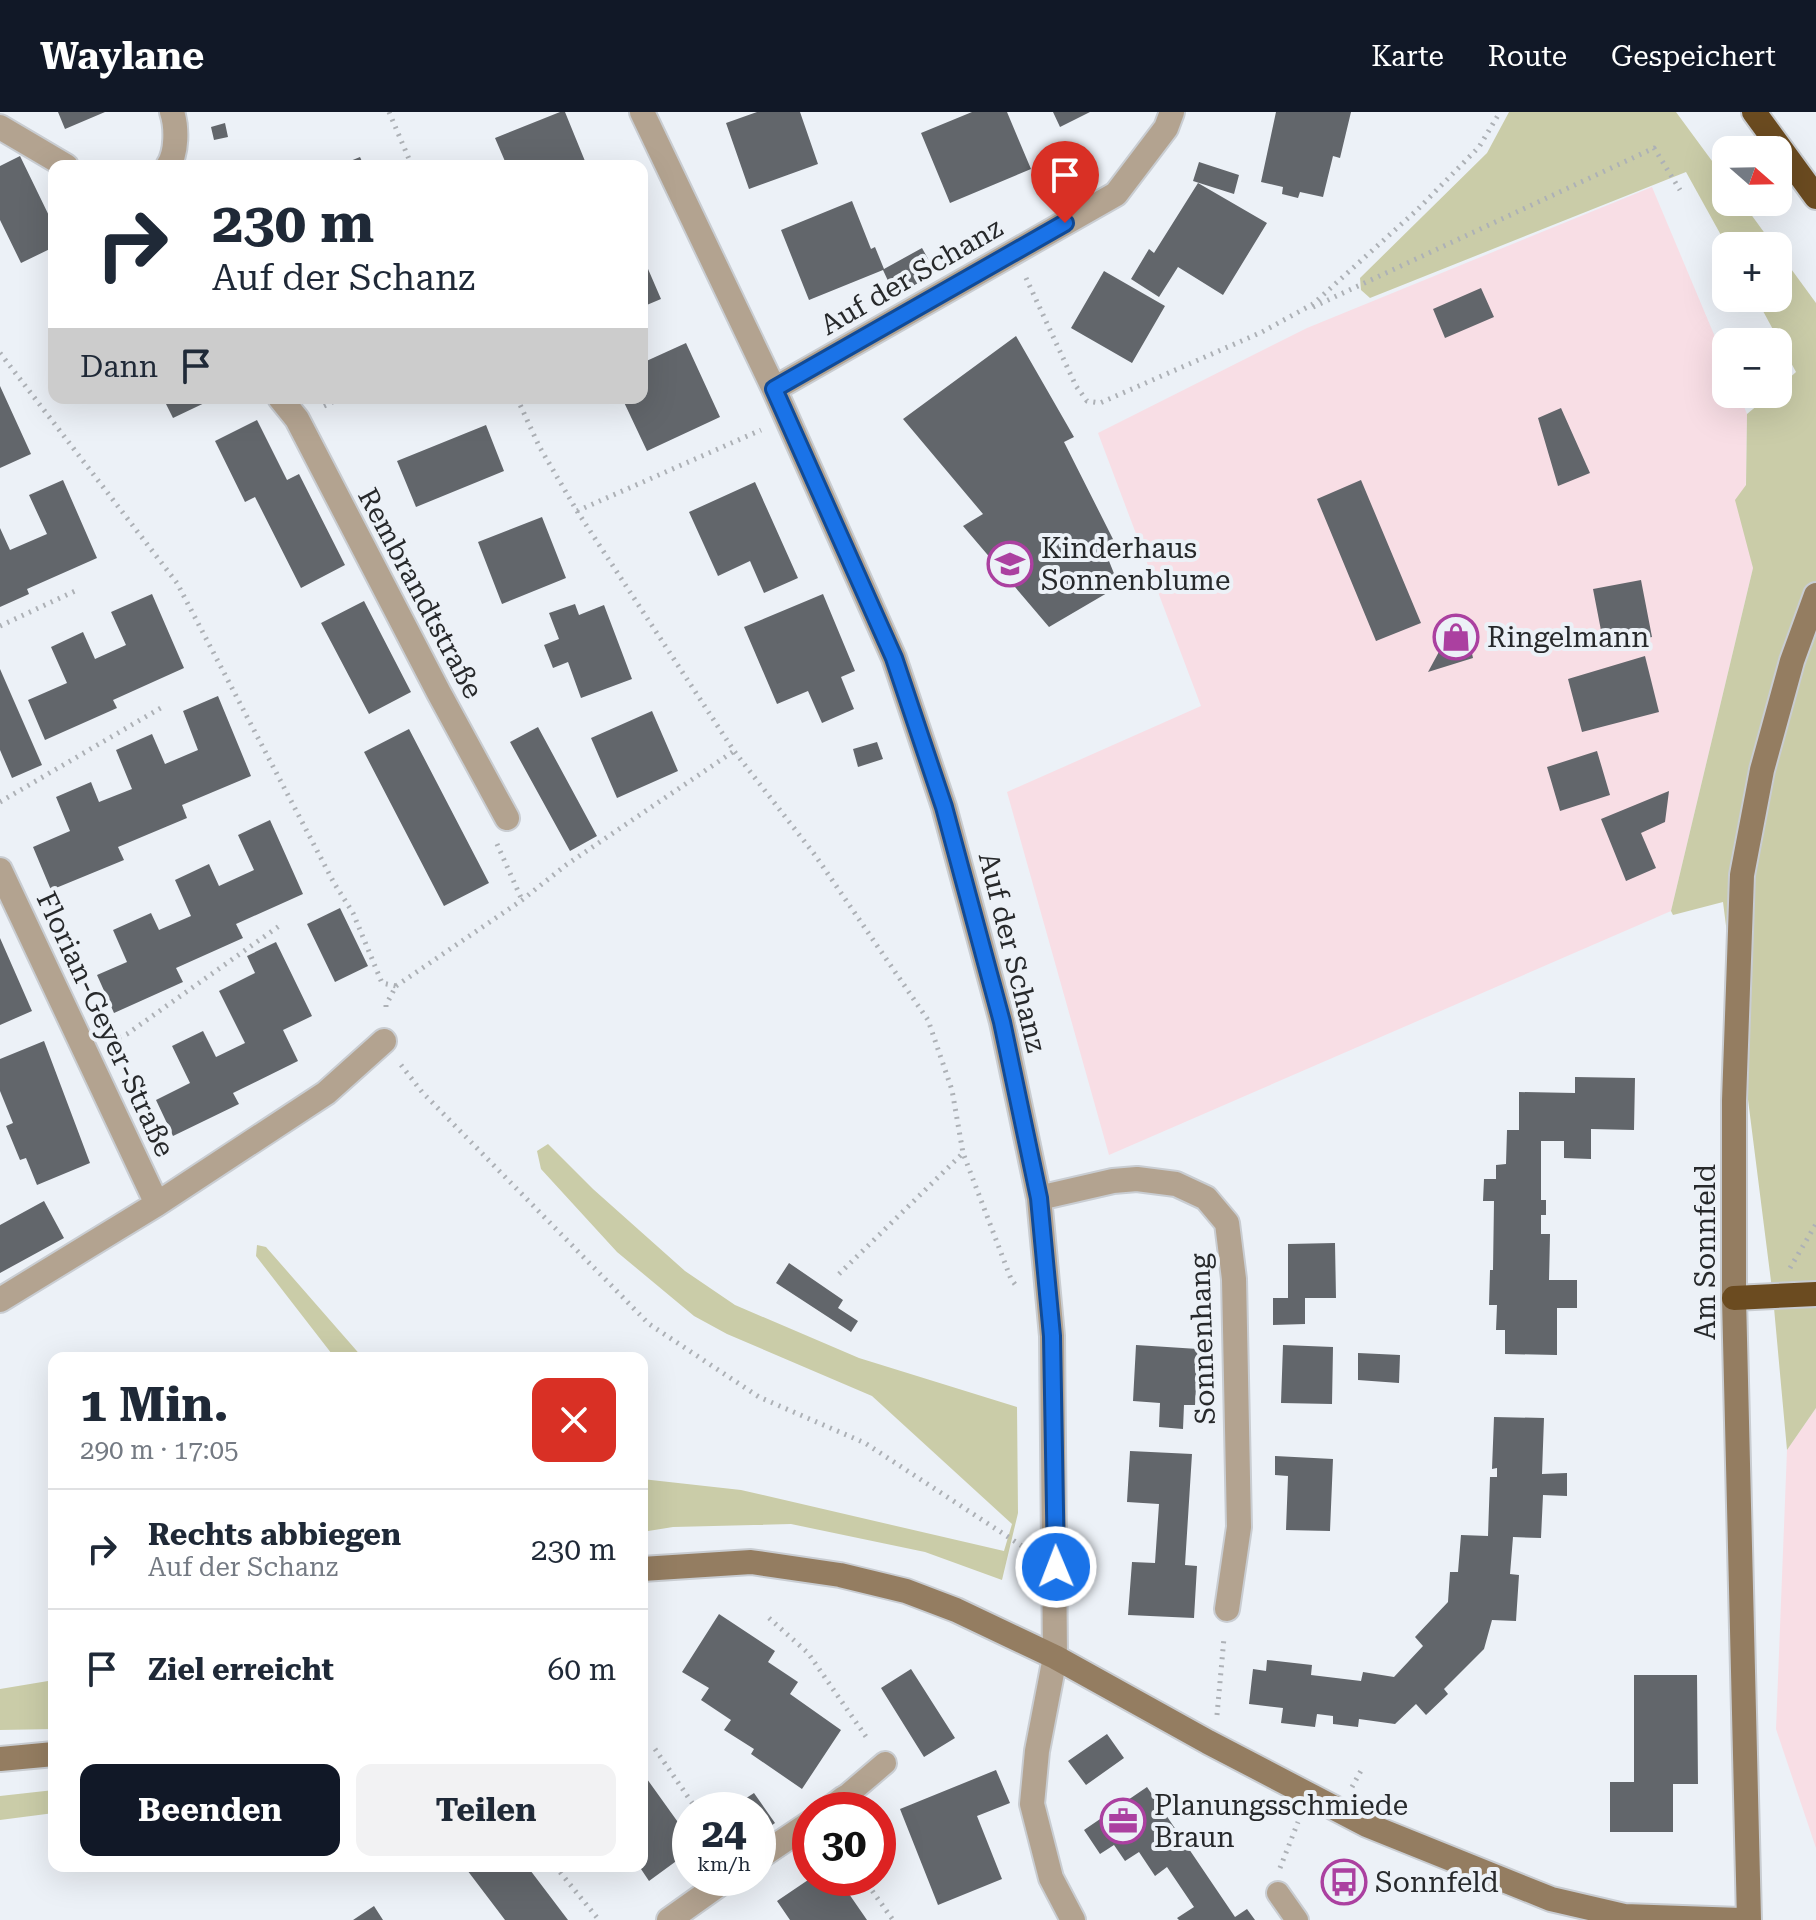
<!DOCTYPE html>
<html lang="de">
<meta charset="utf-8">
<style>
:root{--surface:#fff;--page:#f2f2f3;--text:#1f2937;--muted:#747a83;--line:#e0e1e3;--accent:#111827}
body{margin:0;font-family:"Roboto Serif",serif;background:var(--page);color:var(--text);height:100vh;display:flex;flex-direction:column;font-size:30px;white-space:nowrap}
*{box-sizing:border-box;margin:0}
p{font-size:26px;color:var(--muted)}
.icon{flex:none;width:44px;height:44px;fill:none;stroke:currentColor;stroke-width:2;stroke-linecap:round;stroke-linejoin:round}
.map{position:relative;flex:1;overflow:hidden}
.details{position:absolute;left:48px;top:1240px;width:600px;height:520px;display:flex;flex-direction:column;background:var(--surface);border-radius:16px;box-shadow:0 8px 32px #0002}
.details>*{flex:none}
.guide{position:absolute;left:48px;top:48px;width:600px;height:244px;border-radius:16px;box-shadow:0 8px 32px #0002;background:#fff;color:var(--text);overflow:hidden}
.needle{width:52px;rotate:110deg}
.controls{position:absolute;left:1712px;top:24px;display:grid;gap:16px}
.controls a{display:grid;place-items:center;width:80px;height:80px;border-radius:16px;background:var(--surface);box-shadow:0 8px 32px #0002;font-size:40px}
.speed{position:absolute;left:672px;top:1680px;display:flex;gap:16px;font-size:40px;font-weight:700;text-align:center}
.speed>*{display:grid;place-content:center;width:104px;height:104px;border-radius:50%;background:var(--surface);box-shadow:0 8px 32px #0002;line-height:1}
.speed small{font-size:20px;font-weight:400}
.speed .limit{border:12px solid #d22;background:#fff;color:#111}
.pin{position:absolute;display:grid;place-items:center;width:68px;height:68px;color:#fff;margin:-82px -34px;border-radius:50% 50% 50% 0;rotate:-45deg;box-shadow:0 0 8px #0007}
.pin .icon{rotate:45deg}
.me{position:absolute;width:88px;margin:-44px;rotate:359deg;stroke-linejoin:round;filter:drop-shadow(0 0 6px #0008)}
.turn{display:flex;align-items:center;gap:28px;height:168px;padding:0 32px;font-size:36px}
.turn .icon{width:104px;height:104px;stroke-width:2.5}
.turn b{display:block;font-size:56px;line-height:68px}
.then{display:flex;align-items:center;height:76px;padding:0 32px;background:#0003;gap:16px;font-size:30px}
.round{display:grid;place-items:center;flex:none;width:84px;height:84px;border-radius:16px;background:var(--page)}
.summary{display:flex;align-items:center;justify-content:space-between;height:136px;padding:0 32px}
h1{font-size:48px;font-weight:700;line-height:60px}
.action{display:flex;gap:16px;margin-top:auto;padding:16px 32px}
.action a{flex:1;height:92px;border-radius:16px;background:var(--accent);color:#fff;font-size:32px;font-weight:700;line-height:92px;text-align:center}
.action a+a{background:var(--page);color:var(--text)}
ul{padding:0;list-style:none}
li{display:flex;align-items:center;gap:24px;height:120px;padding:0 32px;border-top:2px solid var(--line)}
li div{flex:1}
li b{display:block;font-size:30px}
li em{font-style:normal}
header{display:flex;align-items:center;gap:48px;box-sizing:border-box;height:112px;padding:0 40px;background:var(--accent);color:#fff}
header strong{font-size:38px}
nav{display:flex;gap:44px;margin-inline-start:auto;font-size:28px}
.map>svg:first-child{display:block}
</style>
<header>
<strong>Waylane</strong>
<nav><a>Karte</a><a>Route</a><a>Gespeichert</a></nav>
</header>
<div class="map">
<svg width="1816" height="1808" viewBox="0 0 1816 1808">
<rect width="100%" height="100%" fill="#ecf1f7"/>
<!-- commercial -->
<path fill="#f8dee5" d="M1652 75 1726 251V282H1739L1747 302 1745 422 1753 456 1671 799 1109 1043 1007 680 1201 594 1098 321 1307 216Z
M1816 1296V1736L1776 1617 1787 1338Z"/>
<!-- green -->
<path fill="#cacca8" d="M1509 0H1676L1726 68V90H1742L1774 134H1727L1686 60 1370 186 1361 178 1360 166 1487 41Z
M1778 139 1816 191V1296L1787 1338 1773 1185 1723 790 1673 803 1671 799 1753 456 1735 388 1746 373 1747 302 1771 282H1778V276L1796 260 1756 186H1778Z
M548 1032 593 1077 685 1159 735 1193 859 1246 1017 1295 1018 1401 1002 1468 925 1440 791 1412 673 1415 642 1420V1367L741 1378 1004 1439 1012 1412 872 1284 727 1222 694 1204 617 1140 541 1057 537 1039Z
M257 1133 266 1135 363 1246H335L256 1144Z
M54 1568V1617L0 1618V1577Z
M54 1678V1701L0 1708V1684Z"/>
<!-- building -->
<path fill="#62666b" d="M58 0H105L65 17Z
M560 0H565L587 54H507L495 26Z
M757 0H800L818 52 749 77 726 11Z
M972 0H1007L1031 57 950 91 921 21Z
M1053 0H1090L1060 15Z
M1276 0H1351L1340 46 1333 44 1323 85 1300 80 1298 86 1282 82 1283 75 1261 70Z
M225 11 228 25 214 28 211 15Z
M20 44 54 114V135L21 151 0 108V54Z
M360 45 364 54H338Z
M1199 50 1239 63 1234 82 1193 69Z
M1198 71 1267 111 1223 183 1178 155 1159 185 1131 167 1149 137 1154 141Z
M852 89 871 137 875 135 884 157 922 136 936 161 895 184 883 158 809 188 781 118Z
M642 143 661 187 642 195Z
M1104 159 1165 194 1132 251 1071 216Z
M1481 176 1494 205 1445 226 1433 197Z
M1016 224 1074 325 1064 330 1116 433 1105 439 1119 474 1049 515 963 414 983 402 903 307Z
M686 231 720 305 647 339 622 286H642V251Z
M0 274 31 342 0 356Z
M163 286H215L173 306Z
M1561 296 1590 361 1558 374 1538 306Z
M257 308 287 368 299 362 345 453 301 476 255 385 245 390 215 329Z
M486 313 504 359 416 395 397 349Z
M63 368 97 446 27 477 29 482 0 495V416L10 438 47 422 29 383Z
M1361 368 1421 511 1376 529 1317 387Z
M755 370 798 466 764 481 750 449 718 464 689 400Z
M542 405 566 466 502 492 478 430Z
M1641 468 1652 525 1604 534 1593 477Z
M152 482 184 556 113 588 117 596 45 628 28 588 67 571 51 535 83 520 95 547 126 533 111 500Z
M823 482 855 559 841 565 854 597 822 611 808 579 777 592 744 515Z
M364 489 411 580 369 602 321 511Z
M575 492 579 503 604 493 632 567 581 586 568 550 553 556 544 533 559 527 549 501Z
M1467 519 1473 546 1428 560 1448 523Z
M1645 544 1659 600 1582 620 1568 567Z
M0 557 42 653 12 666 0 638Z
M218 584 251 664 182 693 187 706 118 735 124 748 51 778 33 735 70 719 56 685 91 670 99 690 132 677 116 638 152 622 165 652 198 638 183 599Z
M652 599 678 659 617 686 591 626Z
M538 615 597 724 570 739 510 630Z
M409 617 489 771 444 794 364 640Z
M877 630 883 647 858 655 853 637Z
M1597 639 1610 683 1560 699 1547 655Z
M1669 679 1665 710 1641 721 1656 756 1626 769 1601 707Z
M270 708 303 782 236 812 243 826 176 856 183 870 114 901 97 863 127 850 113 818 151 801 159 818 191 804 175 768 209 752 219 774 254 758 238 723Z
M340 796 368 854 335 870 307 812Z
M0 826 32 899 0 913Z
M276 830 312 904 283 918 298 949 233 981 239 992 173 1024 156 988 190 971 172 934 203 919 216 945 245 931 219 879 255 861 247 844Z
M44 929 90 1051 37 1073 26 1046 20 1048 6 1014 13 1011 0 979V947Z
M1575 965 1635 966 1634 1018 1591 1017V1047L1564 1046V1029H1541V1088H1546V1103H1541V1122H1550L1549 1168H1577V1196H1557V1243L1505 1242V1218H1496L1497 1193H1489L1490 1158H1493L1494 1089H1483L1484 1067H1496V1053L1506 1052 1507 1018H1519V980L1575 981Z
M44 1089 64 1126 0 1161V1113Z
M1335 1131 1336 1186H1305V1212L1273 1213V1186H1288V1132Z
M789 1151 843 1188 838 1196 858 1209 851 1220 776 1171Z
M1136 1233 1198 1237 1195 1293H1184L1183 1317 1159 1315 1160 1291 1133 1289Z
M1283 1233 1333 1235 1332 1292 1281 1291Z
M1358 1241 1400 1243 1399 1271 1358 1268Z
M1494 1305 1544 1306 1542 1362 1567 1361V1384L1543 1383 1541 1426 1513 1425 1510 1462 1519 1463 1516 1509 1492 1508 1484 1537 1444 1577 1448 1582 1426 1603 1416 1592 1395 1612 1359 1607 1358 1615 1333 1612V1604L1317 1602 1315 1615 1281 1611 1283 1596 1249 1592 1253 1557 1266 1559 1267 1548 1312 1553 1311 1563 1361 1569 1363 1560 1394 1565 1423 1534 1415 1525 1448 1490 1450 1460H1458L1461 1423 1488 1424 1490 1365H1497V1356L1492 1357Z
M1130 1339 1192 1342 1185 1453 1197 1454 1194 1506 1128 1503 1132 1450 1155 1451 1159 1392 1127 1390Z
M1275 1344 1333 1347 1330 1419 1286 1418 1288 1364 1275 1363Z
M719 1502 775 1539 768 1550 798 1570 790 1582 841 1618 802 1677 751 1642 754 1637 724 1618 731 1608 701 1588 709 1576 682 1560Z
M911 1557 955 1626 924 1645 881 1576Z
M1634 1563H1697L1698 1672H1673V1720H1610V1670H1634Z
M1107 1622 1124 1646 1086 1673 1068 1649Z
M996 1658 1010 1691 977 1704 1002 1767 938 1793 900 1697Z
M642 1660 690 1727V1739L649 1769 639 1754H642Z
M1147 1675 1235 1805 1247 1797 1255 1808H1179L1177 1806 1194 1795 1167 1755 1155 1764 1139 1740 1125 1749 1114 1733 1100 1742 1084 1718Z
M754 1681 775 1711 758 1723V1698H728Z
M464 1754H527L568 1808H505Z
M811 1766H838L867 1808H790L777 1789Z
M374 1794 383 1808H353Z"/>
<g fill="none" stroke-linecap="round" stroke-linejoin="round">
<!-- lane casing -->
<g stroke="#c9cdd2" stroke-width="26">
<path id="lane" d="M844 1686 885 1651
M1278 1781 1297 1808"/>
</g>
<!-- street casing -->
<g stroke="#c9cdd2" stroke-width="28">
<path id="street" d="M642 0 774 277 894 546 944 695 1002 910 1039 1086 1052 1224 1055 1545 1037 1639 1032 1692 1051 1766 1073 1808
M0 15 66 54
M168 54C177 41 177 15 172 0
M774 277 1116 82 1166 16 1172 0
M280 286 297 307 439 581 507 706
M0 758 157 1092
M1039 1086 1113 1069 1137 1067 1176 1072 1206 1086 1227 1111 1234 1167 1239 1415 1227 1497
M0 1188 157 1092 326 981 384 929
M828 1698 844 1686
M758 1746 810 1711
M669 1808 728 1766"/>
</g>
<!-- secondary casing -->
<g stroke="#c9cdd2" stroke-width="28">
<path id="secondary" d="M642 1457 751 1450 840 1463 906 1479 956 1498 1055 1545 1208 1630 1367 1713 1551 1787 1624 1804 1741 1808
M0 1647 54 1642
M1749 1808 1734 1186V989L1742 763 1762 658 1792 549 1816 483"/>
</g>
<!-- highway casing -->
<g stroke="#c9cdd2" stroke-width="28">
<path id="highway" d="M1754 0 1816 85
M1734 1186 1816 1182"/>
</g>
<!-- path -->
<path stroke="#adb1b6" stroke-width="5" stroke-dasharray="2 6" stroke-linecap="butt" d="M389 0 412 54
M1026 166 1076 274 1087 289 1100 291 1262 220 1313 192 1417 98 1479 35 1500 0
M1313 195 1654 36 1680 78
M0 241 177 471 334 771 353 801 382 871 396 874 386 893V901
M517 286 539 334 577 399 734 639 815 743 928 908 952 978 963 1041 1011 1167 1017 1175
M324 294 341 286
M577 399 761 318
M0 514 75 479
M0 690 164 594
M497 732 522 788
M396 874 522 788 566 753 734 639
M112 929 127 922 282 812
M401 953 422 980 649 1212 759 1285 865 1331 1025 1436
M1790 1156 1816 1112
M839 1162 963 1041
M769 1506 808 1541 869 1629
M1217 1603 1224 1526
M655 1637 697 1698
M1352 1675 1363 1655
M555 1754 599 1808
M1280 1756 1298 1710
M863 1766 893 1808"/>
<!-- lane -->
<use href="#lane" stroke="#b3a390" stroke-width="22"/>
<!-- street -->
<use href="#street" stroke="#b3a390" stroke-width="24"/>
<!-- secondary -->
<use href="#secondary" stroke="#947d61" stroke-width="24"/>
<!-- highway -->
<use href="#highway" stroke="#6b4b20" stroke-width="24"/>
</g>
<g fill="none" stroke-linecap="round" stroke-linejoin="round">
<!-- route casing -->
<g stroke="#114b97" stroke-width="20">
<path id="route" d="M1056 1455 1052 1224 1039 1086 1002 910 944 695 894 546 774 277 1065 111"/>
</g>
<!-- route -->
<use href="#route" stroke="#1a73e8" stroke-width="14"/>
</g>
<!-- icons -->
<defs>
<g id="school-ring" transform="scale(2.3)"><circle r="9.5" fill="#ecf1f7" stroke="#ab40a0" stroke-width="1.5"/><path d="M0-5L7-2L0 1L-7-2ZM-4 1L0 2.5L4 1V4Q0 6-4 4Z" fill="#ab40a0"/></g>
<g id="shop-ring" transform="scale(2.3)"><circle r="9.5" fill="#ecf1f7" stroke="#ab40a0" stroke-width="1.5"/><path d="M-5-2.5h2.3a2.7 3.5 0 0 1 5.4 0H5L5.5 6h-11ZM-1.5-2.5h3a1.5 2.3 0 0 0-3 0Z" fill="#ab40a0"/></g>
<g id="office-ring" transform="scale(2.3)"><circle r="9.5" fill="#ecf1f7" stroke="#ab40a0" stroke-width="1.5"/><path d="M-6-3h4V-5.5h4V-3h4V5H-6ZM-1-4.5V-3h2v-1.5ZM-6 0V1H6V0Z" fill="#ab40a0"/></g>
<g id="bus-ring" transform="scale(2.3)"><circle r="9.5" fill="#ecf1f7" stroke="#ab40a0" stroke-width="1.5"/><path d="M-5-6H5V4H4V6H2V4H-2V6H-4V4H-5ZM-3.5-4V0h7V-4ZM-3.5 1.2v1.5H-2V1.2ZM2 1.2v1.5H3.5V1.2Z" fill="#ab40a0"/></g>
</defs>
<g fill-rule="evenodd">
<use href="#school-ring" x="1010" y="452"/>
<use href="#shop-ring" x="1456" y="525"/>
<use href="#office-ring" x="1123" y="1709"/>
<use href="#bus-ring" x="1344" y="1770"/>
</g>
<g text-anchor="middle" stroke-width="8" stroke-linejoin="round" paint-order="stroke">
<!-- street labels -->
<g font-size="28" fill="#27292b" stroke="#ecf1f7">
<text transform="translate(911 164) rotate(-30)" y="10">Auf der Schanz</text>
<text transform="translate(421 481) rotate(62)" y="10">Rembrandtstraße</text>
<text transform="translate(1013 840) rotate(76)" y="10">Auf der Schanz</text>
<text transform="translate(106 912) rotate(65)" y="10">Florian-Geyer-Straße</text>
<text transform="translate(1705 1140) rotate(-90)" y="10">Am Sonnfeld</text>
<text transform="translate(1202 1227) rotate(-92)" y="10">Sonnenhang</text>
</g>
<!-- poi labels -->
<g font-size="28" fill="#27292b" stroke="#ecf1f7" text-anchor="start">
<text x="1041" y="446">Kinderhaus<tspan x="1041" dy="32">Sonnenblume</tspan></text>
<text x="1487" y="535">Ringelmann</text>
<text x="1154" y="1703">Planungsschmiede<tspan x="1154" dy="32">Braun</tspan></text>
<text x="1375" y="1780">Sonnfeld</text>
</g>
</g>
</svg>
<div class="controls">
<a><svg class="needle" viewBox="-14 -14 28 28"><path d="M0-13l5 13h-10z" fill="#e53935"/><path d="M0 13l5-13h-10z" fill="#747a83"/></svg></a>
<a>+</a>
<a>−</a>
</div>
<div class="speed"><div>24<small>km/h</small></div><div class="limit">30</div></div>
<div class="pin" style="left:1065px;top:111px;background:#d93025"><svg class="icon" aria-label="arrive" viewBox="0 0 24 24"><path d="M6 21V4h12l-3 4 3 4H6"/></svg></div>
<svg class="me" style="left:1056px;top:1455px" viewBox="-20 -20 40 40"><circle r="17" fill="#1a73e8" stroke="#fff" stroke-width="3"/><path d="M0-11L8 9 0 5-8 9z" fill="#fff"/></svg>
<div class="guide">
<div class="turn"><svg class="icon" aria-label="right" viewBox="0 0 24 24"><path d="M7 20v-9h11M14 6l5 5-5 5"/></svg><div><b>230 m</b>Auf der Schanz</div></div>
<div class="then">Dann<svg class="icon" aria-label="arrive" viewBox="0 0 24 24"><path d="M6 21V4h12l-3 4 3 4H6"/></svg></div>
</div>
<section class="details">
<div class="summary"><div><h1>1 Min.</h1><p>290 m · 17:05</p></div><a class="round" style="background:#d93025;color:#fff"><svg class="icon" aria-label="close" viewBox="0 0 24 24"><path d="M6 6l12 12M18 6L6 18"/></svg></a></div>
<ul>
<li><svg class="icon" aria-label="right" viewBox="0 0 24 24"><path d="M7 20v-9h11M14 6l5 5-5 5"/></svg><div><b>Rechts abbiegen</b><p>Auf der Schanz</p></div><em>230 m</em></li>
<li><svg class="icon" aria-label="arrive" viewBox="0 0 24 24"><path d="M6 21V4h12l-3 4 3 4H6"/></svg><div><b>Ziel erreicht</b></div><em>60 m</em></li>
</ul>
<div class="action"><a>Beenden</a><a>Teilen</a></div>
</section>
</div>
